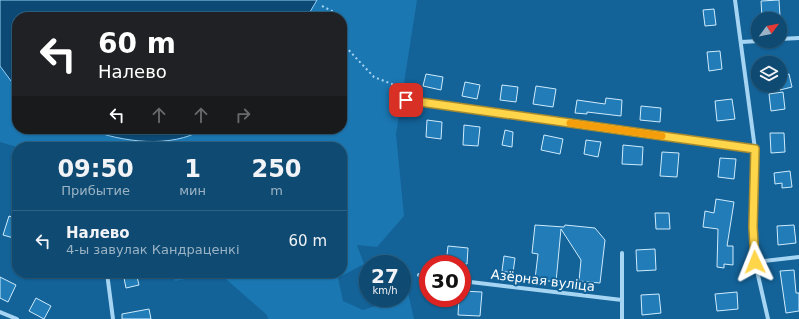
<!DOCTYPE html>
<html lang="ru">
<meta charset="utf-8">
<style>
:root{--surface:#0e4a72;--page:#1c547a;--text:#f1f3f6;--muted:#9bb3c4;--line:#2e6284}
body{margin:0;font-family:"DejaVu Sans",sans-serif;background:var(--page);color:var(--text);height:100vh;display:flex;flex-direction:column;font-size:15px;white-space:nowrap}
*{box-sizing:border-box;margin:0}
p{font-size:13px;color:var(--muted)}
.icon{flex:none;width:22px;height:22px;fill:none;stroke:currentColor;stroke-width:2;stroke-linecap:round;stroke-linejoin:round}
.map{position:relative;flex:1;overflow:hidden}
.panel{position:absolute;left:12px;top:142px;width:335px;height:136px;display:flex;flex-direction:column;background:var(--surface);border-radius:16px;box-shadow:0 1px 3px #0004,0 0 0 1px var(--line)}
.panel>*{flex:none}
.top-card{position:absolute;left:12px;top:12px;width:335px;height:122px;border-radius:16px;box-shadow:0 1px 3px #0004,0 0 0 1px var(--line);background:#202124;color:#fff;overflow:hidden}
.needle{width:26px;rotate:58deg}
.tools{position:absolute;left:751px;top:12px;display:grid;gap:8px}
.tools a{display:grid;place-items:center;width:36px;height:36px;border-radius:50%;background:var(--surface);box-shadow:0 1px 3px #0004,0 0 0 1px var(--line);font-size:20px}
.speed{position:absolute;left:359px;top:255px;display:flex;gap:8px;font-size:20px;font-weight:700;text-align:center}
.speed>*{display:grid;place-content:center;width:52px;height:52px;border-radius:50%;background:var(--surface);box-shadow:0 1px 3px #0004,0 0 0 1px var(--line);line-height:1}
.speed small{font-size:10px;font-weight:400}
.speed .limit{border:6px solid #d22;background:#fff;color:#111}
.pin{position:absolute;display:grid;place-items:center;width:34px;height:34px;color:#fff;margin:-17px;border-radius:8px;box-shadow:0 2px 6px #0006}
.me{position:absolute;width:44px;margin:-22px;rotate:358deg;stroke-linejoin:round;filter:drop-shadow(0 0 3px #0008)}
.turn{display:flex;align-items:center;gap:14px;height:84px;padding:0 20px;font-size:18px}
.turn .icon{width:52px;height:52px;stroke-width:2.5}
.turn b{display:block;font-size:28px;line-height:34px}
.lanes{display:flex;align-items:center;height:38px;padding:0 20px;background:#0003;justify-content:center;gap:20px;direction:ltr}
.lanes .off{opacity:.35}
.eta{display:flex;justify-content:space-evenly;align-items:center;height:68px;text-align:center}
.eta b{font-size:24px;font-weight:700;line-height:28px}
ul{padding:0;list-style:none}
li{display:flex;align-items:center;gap:12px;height:60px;padding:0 20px;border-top:1px solid var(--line)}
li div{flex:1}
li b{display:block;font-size:15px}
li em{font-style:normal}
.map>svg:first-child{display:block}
</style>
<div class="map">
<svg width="799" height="319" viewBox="0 0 799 319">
<rect width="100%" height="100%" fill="#136298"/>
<!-- green -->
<path fill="#1b77b2" d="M317 0H417L396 134 404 216 377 247 357 245 364 264 338 278 343 301 363 310 379 305 380 298H402V283L406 284 414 319H268L267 315 219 273H342V147H17L0 142V66L17 89V129H87L100 133 176 139 199 132 204 129H342V17H307Z
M172 273H218L175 281Z"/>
<!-- water -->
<path fill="#0c4975" stroke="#98d2f6" d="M0 0H317L307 17H17V89L0 66Z
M87 129H204C170 149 123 142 87 129Z"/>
<!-- building -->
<path fill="#217cb7" stroke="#ceebfd" d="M779 0 780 16 762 17 761 1Z
M714 9 716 25 705 26 703 10Z
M720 51 722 69 709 71 707 52Z
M426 74 443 77 441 90 423 86Z
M789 74 792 87 780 90V76Z
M465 82 480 85 477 99 462 96Z
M502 85 518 87 516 102 500 100Z
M536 86 556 89 553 107 533 104Z
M783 92 785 109 771 111 769 94Z
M606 98 622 100 621 116 587 112V114L575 113 577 100 605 104Z
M732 99 735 119 717 121 715 101Z
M641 106 661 108 660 122 640 120Z
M427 120 442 122 441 139 426 137Z
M464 125 480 127 478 146 463 145Z
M505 130 513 132 512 147 502 145Z
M770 133H784L785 152 771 153Z
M544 135 563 139 560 154 541 150Z
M586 140 601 142 598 157 584 154Z
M623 145 643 147 642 165 622 164Z
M662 152 679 153 677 177 660 176Z
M720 158 736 159 734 179 718 177Z
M790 171 792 187 782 188V183L775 184 774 173Z
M716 199 734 202 727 246H733V265L724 264V268L717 267 718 229 703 227 705 211 714 213Z
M655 213H669L670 229H656Z
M9 216 17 219V239L3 235Z
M535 225 564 227 565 225 595 228 605 240 600 283 579 281 581 260 561 229 556 282 535 279 538 254 532 253Z
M794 225 796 243 778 245 777 226Z
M448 246 468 248 467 264H446Z
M655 249 656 270 637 271 636 250Z
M504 256 515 258 513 273 502 271Z
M794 270 796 293H799V311L786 313 780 271Z
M123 273H136L139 285 126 288Z
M0 277 16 285 8 302 0 298Z
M462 291 482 292 480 316 458 315 459 298H462Z
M737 292 738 309 717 311 715 294Z
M659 294 661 313 642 315 641 295Z
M36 298 51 306 44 319 29 311Z
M149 309 151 319H122V314Z"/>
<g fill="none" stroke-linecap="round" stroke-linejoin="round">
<!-- path -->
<path stroke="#a6d5f3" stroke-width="2" stroke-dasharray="2 3" stroke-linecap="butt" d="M322 6 336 13V17
M342 43 374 77 392 84 401 95"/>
<!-- street -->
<path stroke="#a6d5f3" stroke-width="4" d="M735 0 755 149 753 227 755 262 768 319
M780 39 799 38
M741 42 759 41
M406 100 755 149
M622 253V319
M755 262 799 257
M107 273 113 319
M419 275 428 276
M462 281 622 300
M0 312 17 319"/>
</g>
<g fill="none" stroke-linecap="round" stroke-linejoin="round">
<!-- route casing -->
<g stroke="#a68a30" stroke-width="10">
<path id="route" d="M406 100 755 149 753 227 755 262"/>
</g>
<!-- route -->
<use href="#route" stroke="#ffd54a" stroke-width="7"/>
<!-- slow -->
<path stroke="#f59e0b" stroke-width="7" d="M570 123 662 136"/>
</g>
<g text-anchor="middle" stroke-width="4" stroke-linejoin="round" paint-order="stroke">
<!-- street labels -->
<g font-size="13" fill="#fff" stroke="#136298">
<text transform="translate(543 280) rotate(7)" y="5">Азёрная вуліца</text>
</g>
</g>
</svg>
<div class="tools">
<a><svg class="needle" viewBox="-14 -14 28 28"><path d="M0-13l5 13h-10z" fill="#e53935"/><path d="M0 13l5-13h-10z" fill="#9bb3c4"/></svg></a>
<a><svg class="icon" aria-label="layers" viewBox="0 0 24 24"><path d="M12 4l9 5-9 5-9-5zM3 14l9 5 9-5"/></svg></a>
</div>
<div class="speed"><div>27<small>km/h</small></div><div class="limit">30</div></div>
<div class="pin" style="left:406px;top:100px;background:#d93025"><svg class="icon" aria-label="arrive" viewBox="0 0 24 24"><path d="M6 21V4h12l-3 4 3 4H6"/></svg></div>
<svg class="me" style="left:755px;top:262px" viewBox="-20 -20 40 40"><path d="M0-17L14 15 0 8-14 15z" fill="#ffd54a" stroke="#fff" stroke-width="4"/></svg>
<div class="top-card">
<div class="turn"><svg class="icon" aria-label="left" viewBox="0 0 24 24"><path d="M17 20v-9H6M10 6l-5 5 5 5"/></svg><div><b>60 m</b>Налево</div></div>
<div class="lanes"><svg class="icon" aria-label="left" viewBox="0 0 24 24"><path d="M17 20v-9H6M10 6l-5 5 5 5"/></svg><svg class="icon off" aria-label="ahead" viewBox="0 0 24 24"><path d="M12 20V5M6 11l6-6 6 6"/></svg><svg class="icon off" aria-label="ahead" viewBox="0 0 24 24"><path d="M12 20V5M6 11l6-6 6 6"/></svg><svg class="icon off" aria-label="right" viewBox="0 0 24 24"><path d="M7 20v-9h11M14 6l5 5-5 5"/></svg></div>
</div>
<section class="panel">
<div class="eta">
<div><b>09:50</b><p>Прибытие</p></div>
<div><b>1</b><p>мин</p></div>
<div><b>250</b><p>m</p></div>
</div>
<ul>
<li><svg class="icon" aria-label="left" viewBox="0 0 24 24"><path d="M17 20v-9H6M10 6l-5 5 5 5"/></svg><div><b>Налево</b><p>4-ы завулак Кандраценкі</p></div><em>60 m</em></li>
</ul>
</section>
</div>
